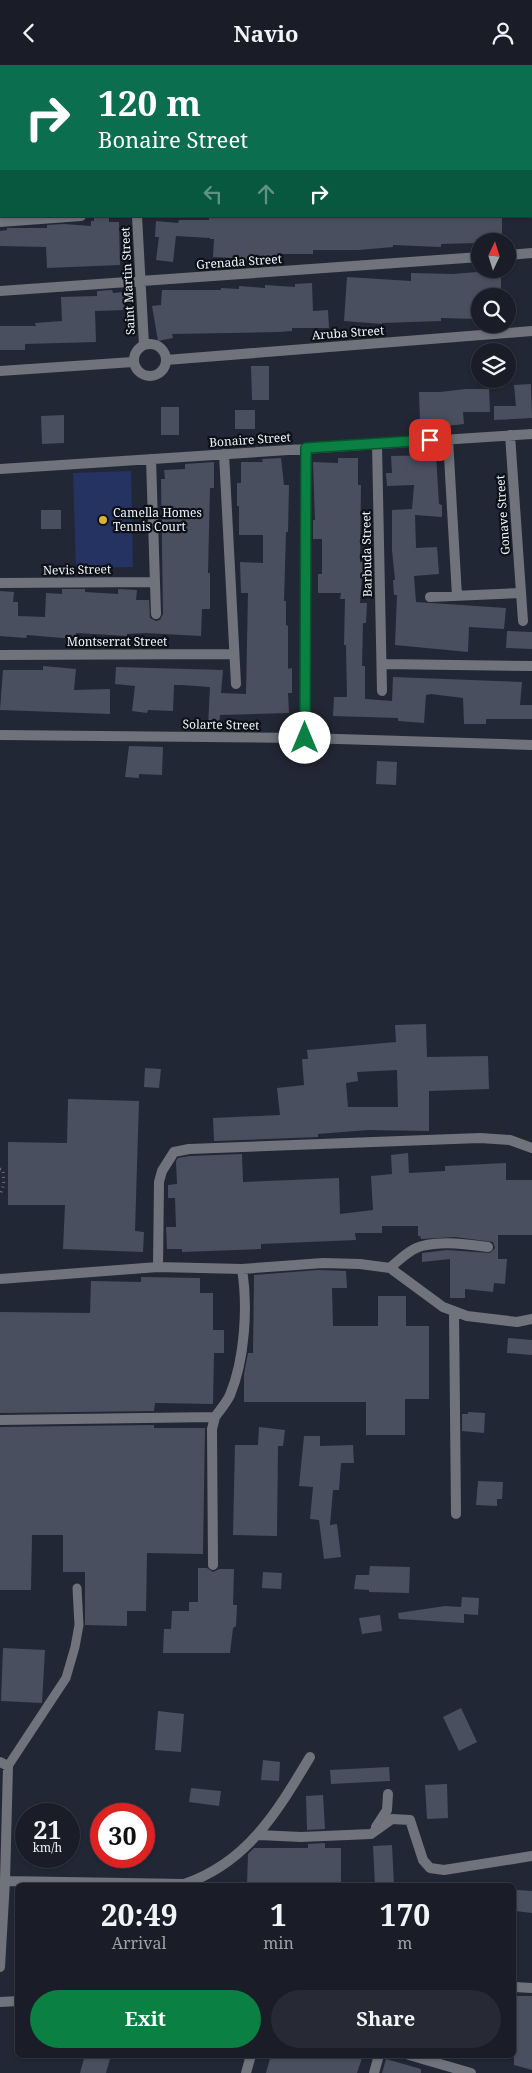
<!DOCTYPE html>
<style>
:root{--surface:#1a1d28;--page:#272a34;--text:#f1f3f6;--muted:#9fa2a8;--line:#383b45;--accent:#0b8043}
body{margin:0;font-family:"Noto Serif",serif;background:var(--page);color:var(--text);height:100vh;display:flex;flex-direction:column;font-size:19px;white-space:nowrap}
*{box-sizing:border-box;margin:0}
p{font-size:16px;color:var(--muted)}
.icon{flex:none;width:28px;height:28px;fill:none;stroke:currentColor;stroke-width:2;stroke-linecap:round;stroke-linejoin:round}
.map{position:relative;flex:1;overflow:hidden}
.sheet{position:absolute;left:15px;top:1818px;width:501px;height:175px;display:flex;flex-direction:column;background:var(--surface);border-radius:8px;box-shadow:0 1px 4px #0004,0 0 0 1px var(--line)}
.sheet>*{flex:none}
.top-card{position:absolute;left:0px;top:0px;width:532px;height:152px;box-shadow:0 1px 4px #0004,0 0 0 1px var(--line);background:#0b6e4f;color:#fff;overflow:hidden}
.needle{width:32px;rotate:4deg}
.buttons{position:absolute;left:471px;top:168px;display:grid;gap:10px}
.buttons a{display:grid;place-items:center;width:45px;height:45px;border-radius:50%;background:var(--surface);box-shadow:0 1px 4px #0004,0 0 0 1px var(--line);font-size:25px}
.speed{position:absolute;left:15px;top:1738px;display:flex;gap:10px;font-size:25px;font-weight:700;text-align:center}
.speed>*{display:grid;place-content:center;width:65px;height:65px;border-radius:50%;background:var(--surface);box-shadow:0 1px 4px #0004,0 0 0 1px var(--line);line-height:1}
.speed small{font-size:12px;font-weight:400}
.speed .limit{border:8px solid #d22;background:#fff;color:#111}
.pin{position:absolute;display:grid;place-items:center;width:42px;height:42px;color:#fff;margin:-21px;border-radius:10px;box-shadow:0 2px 8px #0006}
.me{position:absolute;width:55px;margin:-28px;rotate:0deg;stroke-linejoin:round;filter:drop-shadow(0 0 4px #0008)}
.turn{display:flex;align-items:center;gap:18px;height:105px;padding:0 15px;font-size:22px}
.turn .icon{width:65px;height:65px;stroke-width:2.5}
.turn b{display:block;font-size:35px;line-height:42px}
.lanes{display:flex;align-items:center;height:48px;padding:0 15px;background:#0003;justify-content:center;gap:25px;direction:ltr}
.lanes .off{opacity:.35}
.eta{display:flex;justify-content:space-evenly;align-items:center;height:85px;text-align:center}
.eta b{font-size:30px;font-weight:700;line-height:35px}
.action{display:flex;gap:10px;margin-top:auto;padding:10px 15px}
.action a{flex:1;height:58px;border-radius:30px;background:var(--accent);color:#fff;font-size:20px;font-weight:700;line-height:58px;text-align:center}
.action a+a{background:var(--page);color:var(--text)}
header{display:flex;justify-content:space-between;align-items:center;height:65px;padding:0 15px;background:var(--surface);font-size:22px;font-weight:700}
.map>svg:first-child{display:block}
</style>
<header><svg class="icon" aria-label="back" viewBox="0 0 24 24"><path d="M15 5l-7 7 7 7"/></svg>Navio<svg class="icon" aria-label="person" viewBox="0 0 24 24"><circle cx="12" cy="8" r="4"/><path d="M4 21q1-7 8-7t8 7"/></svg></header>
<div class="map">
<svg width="532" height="2008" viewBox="0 0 532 2008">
<rect width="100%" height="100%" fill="#222735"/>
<!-- green -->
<path fill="#253362" d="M131 406 133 502 76 503 73 408Z"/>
<!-- building -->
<path fill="#4a4f5f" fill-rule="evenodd" d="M219 151H502V175L476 174V178L441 179V182L393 180V182L359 185H313V189H279L280 192 260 195 233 194V193L213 192 214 174H210V173L176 171 173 197 156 195 159 172H155L156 156 178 158 179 155H209V152Z
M94 152 109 153V157H119L120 200 47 203 46 182 0 181V166L7 165V163H47V160L64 159 91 161V156H94Z
M501 205V228L477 229V254L441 253V256L382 258V259L344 256 347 212 411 216V208L453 209Z
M312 218 313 246 328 245 329 263H292V266L279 267 172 269 173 273 158 276 152 241 161 240 162 225H221V223L239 224V221L265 223V220L295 222V219Z
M112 225 113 228 124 227 125 245 95 246 96 277 25 279V285H0V261H36L35 258 62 256 61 232 97 231V226Z
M251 301H269V335H252Z
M531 319 532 353 494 355V341H516L514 320Z
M466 324H489L490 347H463L464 359 447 361 446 355 420 356 419 327H440Z
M161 342H179V370H161Z
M235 345H255V364H235Z
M64 350V378L42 379 41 351Z
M436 390 439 439 442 440V452L415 450 416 483 437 482 439 509 414 511 416 537 506 543 504 564 469 562 468 587 395 580 397 530H394L393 515H395L392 485V445L412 444 414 420 387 421 386 408H392L391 391Z
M281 393 284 420H289L288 467H286L284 536H286V560L288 561V604L292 603V628H288L289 648 220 650 219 662 208 661 210 622 182 620H174L173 646 148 645 147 648 132 646 135 621 115 619 116 602 223 605 221 628 246 629 248 528H241L240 497 263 498V470H239V441H237V418H241V397H263L262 394Z
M338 393H358V420H361L360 497H363L360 538H367L366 558H363L362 601H365V634L392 636 393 612 522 617 520 640H532V654H486V659H464L463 633 431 629 426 630 424 658 398 656V653L333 651 334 632H347L346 580H344L345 534H340L341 528H318V509H322V474H313V455H315L313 397 338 398Z
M214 397V423H210L208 508H210V544H202L201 571 145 568 127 569V571L76 568 75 574 27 570 26 573 0 571V526L14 527 13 537H18V551L45 552 46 528 62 529V524H85V527L118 529V524L137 525 136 535H149L150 553 156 556 160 555 163 549 161 414H165L164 405 185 404V399Z
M41 445H61V464H41Z
M507 566 532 567V584L506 583Z
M43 601 76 604 74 625 110 624V649L0 645 3 605H43Z
M129 681 163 682 162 710 139 709V713L125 712Z
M377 696 397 697 396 720 376 719Z
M426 959 427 992 488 991 489 1024 429 1026V1066L368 1065 318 1069V1072L214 1076 213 1053 280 1050 277 1023 304 1020 302 994H308L307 985 396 977 395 960ZM397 1005 398 1042H348L346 1018 358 1016 357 1007Z
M145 1003 161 1004 159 1023 144 1022Z
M68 1034 139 1036 135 1166 144 1167 143 1187 63 1184 65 1140H8V1077L67 1078Z
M408 1088 409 1108 445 1106V1101L506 1098V1115H532V1170H498V1194H507L505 1219 494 1218 493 1227 465 1224V1233H450V1194L422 1197V1188L447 1185 490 1188 495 1183 493 1177 455 1172 421 1174 420 1171H418V1161H382V1168H355L356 1175 261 1179V1184L182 1187V1184H167L166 1162H176L175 1133H168V1120L177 1119 176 1096 178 1093 190 1091 242 1089 243 1117 339 1113 340 1149 373 1145 371 1111 392 1109 391 1090Z
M318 1205 346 1206 347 1223H332L333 1261H378V1231H406V1261H429V1334H405V1370H366V1337H244V1309L248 1288H253L254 1210Z
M141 1212 200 1213V1228H213V1265H224V1288H214L213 1339 155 1338 154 1346 0 1348V1247L90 1248 91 1216 141 1217Z
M508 1273 532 1275V1290L507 1288Z
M468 1347 485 1348 484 1368 462 1366V1349H468Z
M154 1360V1363H205L203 1489 147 1488 146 1546H127V1561L85 1560V1507H63V1470H32L31 1525H0V1362Z
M259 1362 285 1365 283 1381H278L277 1471 233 1470 235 1380H258Z
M304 1371H320V1381L353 1380 354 1398H341L339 1425H333L330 1460 337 1459 341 1492 324 1494 319 1455 310 1454 313 1422 299 1421Z
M478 1416 503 1417 502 1434H497V1441L476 1440Z
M370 1501 410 1502 409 1528 369 1527V1525L354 1524 356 1510H369Z
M198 1503H207L213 1507 219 1504H234L233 1540H237L236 1561 233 1563 230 1588H163L164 1564H171L172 1546H189V1537H198Z
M263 1507 282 1508 281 1524 262 1523Z
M462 1532 479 1533 478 1550 464 1549V1558L399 1554 398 1548 445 1541 461 1542Z
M380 1550 382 1566 362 1569 359 1553Z
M3 1583 45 1585 42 1638 1 1636Z
M461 1643 477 1677 459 1686 443 1652Z
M158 1646 184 1649 181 1687 155 1685Z
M263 1695 280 1697 279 1716 261 1715Z
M389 1702 390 1716 331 1719 330 1705Z
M447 1719 448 1753 427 1754 425 1720Z
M191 1723 221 1726 219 1741 189 1737Z
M323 1730 325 1764 307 1765 306 1731Z
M325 1778V1783H341V1820H247L248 1789 254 1783H308V1779Z
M392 1780 394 1820H375L373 1781Z
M517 1825 532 1826V1848L515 1846Z
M514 1931H532V2005L514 2000Z
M85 1990H109L108 1993 110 1994 106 2008H80Z
M271 1990H363L357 2008H266Z
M386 1994 421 2004V2008H382Z"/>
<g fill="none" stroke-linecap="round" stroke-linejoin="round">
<!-- path -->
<path stroke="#6a6e7b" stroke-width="3" stroke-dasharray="1 4" stroke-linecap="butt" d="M0 1104 3 1105 4 1119 0 1130"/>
<!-- lane -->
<path stroke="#70737b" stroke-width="9" d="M8 1701 66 1613 75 1582 79 1560 77 1523"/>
<!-- street -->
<path stroke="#70737b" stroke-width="10" d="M147 0H150
M117 1V0
M0 13 1 12
M531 52H532
M0 87H1
M531 120H532
M137 151 144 280
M0 157 81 151
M508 190 532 188
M0 226 480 192
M134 295a16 16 0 1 1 32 0a16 16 0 1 1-32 0Z
M166 295 532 266
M0 306 133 297
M510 370 523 556
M448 374 457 531
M377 379 382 626
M224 389 236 619
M151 394 156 549
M0 404 532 369
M0 518 155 517
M430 532 521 528
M0 590 234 589
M382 599 532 601
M0 670 305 673 532 680
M305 673 306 383
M158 1202 159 1117 162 1106 174 1087 189 1084 480 1073 510 1075 532 1083
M390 1203C399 1195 410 1184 422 1181 443 1176 467 1179 488 1182
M0 1214 158 1202 242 1204 323 1198 360 1199 390 1203 443 1242 467 1251 517 1257 532 1254
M454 1246 456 1449
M0 1355 215 1352C220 1345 227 1337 230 1330 245 1294 248 1241 242 1204
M213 1500 212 1364 215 1352
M0 1697 8 1701 5 1816 0 1902
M376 1762 387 1745 388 1729
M259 1770 301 1772 371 1769 392 1754 410 1755 423 1795 430 1803 444 1805 532 1791
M5 1816 184 1819C247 1798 277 1747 310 1692
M514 1922 532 1923
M0 1937 18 1936
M409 1990 471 2008
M246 2008 251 1990
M374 2008 379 1990"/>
</g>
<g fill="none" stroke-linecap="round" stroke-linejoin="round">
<!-- route casing -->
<g stroke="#07532c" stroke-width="12">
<path id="route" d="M305 673 306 383 430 375"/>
</g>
<!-- route -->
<use href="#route" stroke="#0b8043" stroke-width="9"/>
</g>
<!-- markers -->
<circle fill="#dcb233" stroke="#0e1017" stroke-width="2" cx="103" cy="455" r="5"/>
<g text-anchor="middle" stroke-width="4.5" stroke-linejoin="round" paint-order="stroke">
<!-- street labels -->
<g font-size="12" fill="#eef2fb" stroke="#0e1017">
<text transform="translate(239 197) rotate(-4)" y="4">Grenada Street</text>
<text transform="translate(128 216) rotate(-93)" y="4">Saint Martin Street</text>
<text transform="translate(348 268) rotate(-4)" y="4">Aruba Street</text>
<text transform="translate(250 375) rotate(-4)" y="4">Bonaire Street</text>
<text transform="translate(503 450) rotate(-94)" y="4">Gonave Street</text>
<text transform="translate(367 489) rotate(-91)" y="4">Barbuda Street</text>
<text transform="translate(77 505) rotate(-1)" y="4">Nevis Street</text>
<text x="117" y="581">Montserrat Street</text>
<text transform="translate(221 660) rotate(1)" y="4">Solarte Street</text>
</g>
<!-- poi labels -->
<g font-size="12" fill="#eef2fb" stroke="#0e1017" text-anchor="start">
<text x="113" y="452">Camella Homes<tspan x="113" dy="14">Tennis Court</tspan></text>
</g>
</g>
</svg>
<div class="buttons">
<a><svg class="needle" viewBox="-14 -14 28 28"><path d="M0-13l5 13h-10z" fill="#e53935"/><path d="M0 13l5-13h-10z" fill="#9fa2a8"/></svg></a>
<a><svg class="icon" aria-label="search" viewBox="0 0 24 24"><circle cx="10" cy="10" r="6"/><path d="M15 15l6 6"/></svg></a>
<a><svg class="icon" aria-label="layers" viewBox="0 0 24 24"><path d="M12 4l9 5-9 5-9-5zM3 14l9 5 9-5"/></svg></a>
</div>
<div class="speed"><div>21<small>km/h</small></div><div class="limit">30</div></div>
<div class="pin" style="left:430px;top:375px;background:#d93025"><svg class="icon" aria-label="arrive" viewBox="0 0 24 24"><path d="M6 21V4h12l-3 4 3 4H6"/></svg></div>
<svg class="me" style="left:305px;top:673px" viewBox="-20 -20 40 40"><circle r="19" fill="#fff"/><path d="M0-13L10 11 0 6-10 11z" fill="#0b8043"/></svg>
<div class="top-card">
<div class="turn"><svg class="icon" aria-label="right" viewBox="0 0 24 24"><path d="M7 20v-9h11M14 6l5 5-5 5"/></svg><div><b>120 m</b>Bonaire Street</div></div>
<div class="lanes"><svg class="icon off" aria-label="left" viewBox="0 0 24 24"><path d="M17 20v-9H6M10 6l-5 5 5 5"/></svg><svg class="icon off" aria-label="ahead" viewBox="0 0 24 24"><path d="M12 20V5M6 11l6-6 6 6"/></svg><svg class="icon" aria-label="right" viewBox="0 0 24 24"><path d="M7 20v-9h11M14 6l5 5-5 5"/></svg></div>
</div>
<section class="sheet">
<div class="eta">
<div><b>20:49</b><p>Arrival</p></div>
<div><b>1</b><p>min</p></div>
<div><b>170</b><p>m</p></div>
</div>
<div class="action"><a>Exit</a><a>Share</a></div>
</section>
</div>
